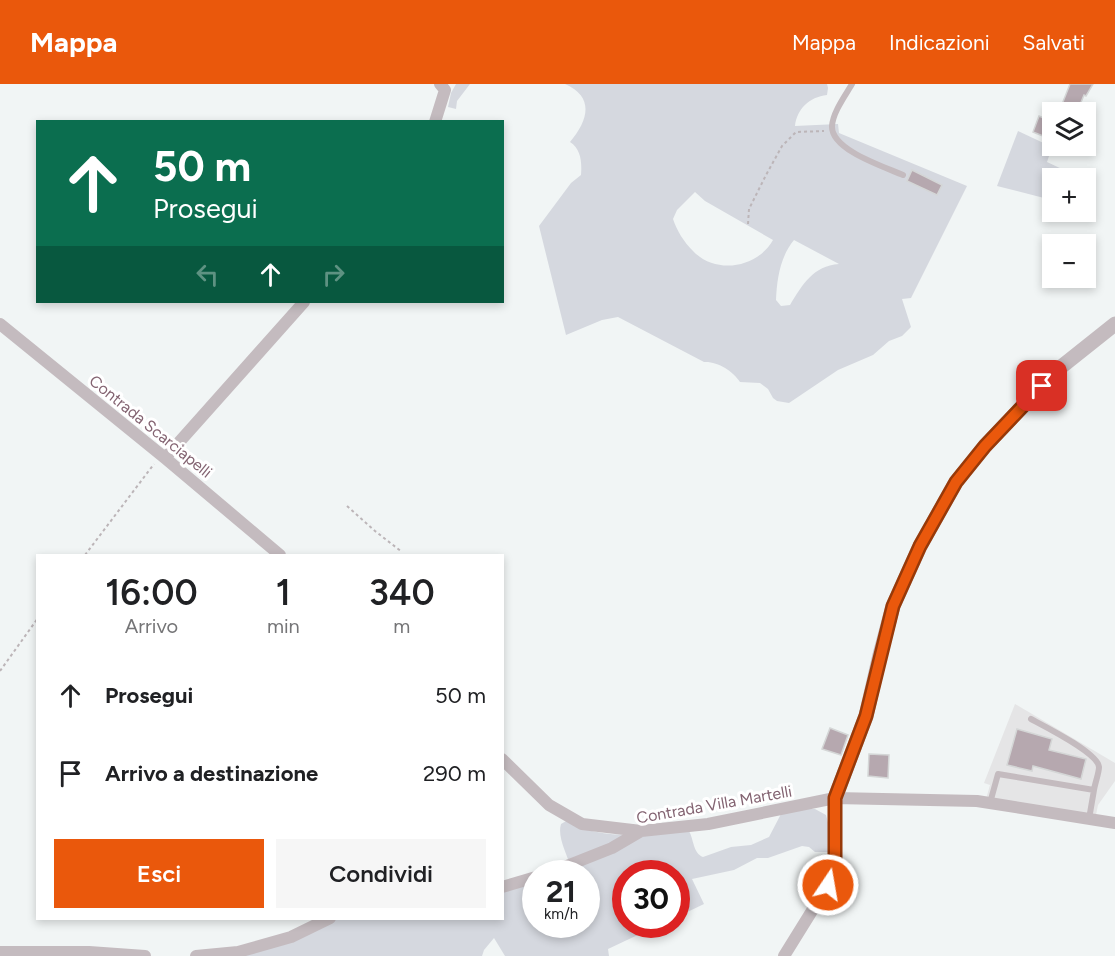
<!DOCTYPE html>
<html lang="it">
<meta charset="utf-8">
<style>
:root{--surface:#fff;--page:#f6f6f6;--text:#202124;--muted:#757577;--accent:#ea580c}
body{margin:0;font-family:Figtree,sans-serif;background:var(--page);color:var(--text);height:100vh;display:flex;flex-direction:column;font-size:22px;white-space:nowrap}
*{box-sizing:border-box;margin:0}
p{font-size:20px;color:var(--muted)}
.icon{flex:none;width:33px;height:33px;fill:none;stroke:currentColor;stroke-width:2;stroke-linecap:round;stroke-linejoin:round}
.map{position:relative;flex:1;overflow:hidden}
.drawer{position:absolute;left:36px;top:470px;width:468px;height:366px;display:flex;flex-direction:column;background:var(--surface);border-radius:0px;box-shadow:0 3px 9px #0003}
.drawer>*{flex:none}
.top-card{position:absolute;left:36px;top:36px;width:468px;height:183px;border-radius:0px;box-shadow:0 3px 9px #0003;background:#0b6e4f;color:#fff;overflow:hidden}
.controls{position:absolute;left:1042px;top:18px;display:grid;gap:12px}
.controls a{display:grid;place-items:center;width:54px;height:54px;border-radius:0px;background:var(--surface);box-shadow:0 3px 9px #0003;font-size:30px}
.speed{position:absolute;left:522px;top:776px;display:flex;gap:12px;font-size:30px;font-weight:700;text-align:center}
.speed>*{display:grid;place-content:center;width:78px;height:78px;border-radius:50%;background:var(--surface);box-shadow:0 3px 9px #0003;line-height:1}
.speed small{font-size:15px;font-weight:400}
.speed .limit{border:9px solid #d22;background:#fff;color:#111}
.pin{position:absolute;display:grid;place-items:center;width:51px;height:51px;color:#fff;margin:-26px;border-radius:12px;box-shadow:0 3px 9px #0006}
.me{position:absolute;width:66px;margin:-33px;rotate:12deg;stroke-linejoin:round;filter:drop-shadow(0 0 4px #0008)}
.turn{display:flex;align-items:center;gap:21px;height:126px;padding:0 18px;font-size:27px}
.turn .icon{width:78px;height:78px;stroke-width:2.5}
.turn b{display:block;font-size:42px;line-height:51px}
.lanes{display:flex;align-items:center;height:57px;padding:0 18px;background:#0003;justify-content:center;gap:30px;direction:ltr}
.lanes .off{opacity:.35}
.eta{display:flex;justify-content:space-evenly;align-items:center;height:102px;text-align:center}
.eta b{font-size:36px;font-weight:600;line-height:42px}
.button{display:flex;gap:12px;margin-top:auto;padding:12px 18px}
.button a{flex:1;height:69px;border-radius:0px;background:var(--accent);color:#fff;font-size:24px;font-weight:600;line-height:69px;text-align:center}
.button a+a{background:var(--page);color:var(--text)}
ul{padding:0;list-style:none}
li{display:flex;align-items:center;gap:18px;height:78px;padding:0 18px}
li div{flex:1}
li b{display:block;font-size:22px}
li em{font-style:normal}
header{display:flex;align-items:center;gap:36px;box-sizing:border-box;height:84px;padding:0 30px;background:var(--accent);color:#fff}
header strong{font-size:28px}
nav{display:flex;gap:33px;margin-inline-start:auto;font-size:21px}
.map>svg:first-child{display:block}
</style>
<header>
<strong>Mappa</strong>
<nav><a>Mappa</a><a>Indicazioni</a><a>Salvati</a></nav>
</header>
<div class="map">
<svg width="1115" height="872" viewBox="0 0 1115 872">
<rect width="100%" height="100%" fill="#f1f5f5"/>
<!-- built -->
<path fill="#e5e5e6" d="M1015 620 1115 679V697L1098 721 1096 731 986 715 990 701 984 699Z"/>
<!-- green -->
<path fill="#d5d8df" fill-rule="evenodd" d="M456 0H470L457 17 456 25 448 23 451 9Z
M565 0H827L828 4 827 11C809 13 797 25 795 42L838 40 839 49 967 102 911 214 902 215 911 243 902 252 889 257 873 271 838 286 789 319 777 317 773 314 768 305 760 299 740 298C733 287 717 277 704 278L618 233 602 236 566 251 539 142 571 99 581 91C582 78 581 65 570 58 588 37 595 13 565 0ZM695 108 705 117 773 156C757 184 716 191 693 167 684 158 677 147 673 135L677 126ZM794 156 839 180C813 182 803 200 790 221L781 222 776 216C777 195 780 173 794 156Z
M1018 47 1052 63 1047 78 1064 86 1058 94H1053V101L1044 114 997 102Z
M796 725H815L826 731 830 746V768H815L809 763 802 762 768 774H757L734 786 692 795 704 820 677 833 676 789H626V840H661L608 865 609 872H505L494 854 484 866 482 872H223L294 855 336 834H502L503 806 535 797 536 840H586V789H558L571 784C567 770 557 753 561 740L568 736C596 758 655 750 689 747 694 756 693 769 703 773L731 763 751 761 769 753 781 730Z"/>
<!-- building -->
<path fill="#b6a8af" stroke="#d4d6d6" stroke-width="1.5" d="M1070 0H1093L1086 12 1084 11 1077 28H1059Z
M1039 32 1053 38V48L1046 45 1043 52 1033 48Z
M912 86 942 101 937 111 907 97Z
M830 644 848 651 841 671 822 665Z
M1017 645 1052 655 1049 666 1086 675 1081 695 1033 682 1032 687 1007 681Z
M869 670 889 671 888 694 868 692Z"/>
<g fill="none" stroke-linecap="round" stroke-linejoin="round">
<!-- path -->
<path stroke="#bcb5b8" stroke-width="2" stroke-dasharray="3 3" stroke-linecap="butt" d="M748 140 749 125 766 91 782 62 796 48 824 47
M347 422 375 447 402 468
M85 471 154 380
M0 587 38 534"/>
<!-- service -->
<path stroke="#c4bbbf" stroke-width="6" d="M852 0C845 12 833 28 832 42 831 66 885 83 903 91
M1031 635C1044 642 1098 669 1099 683 1099 689 1095 699 1094 706
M990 719 998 690 1094 706 1089 735"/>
<!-- minor -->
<path stroke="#c4bbbf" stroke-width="12" d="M435 38 445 6 440 0
M0 240 165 374 280 471
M165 374 304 218
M502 675 549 721 582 740 641 747
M549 789 612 764 641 747 708 740 835 714 977 717 1115 739
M502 803 536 793
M0 868H89L145 872
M196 872 238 868 291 853 330 834
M784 872 828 801 835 777V714"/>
<!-- tertiary -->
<path stroke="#c4bbbf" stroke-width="15" d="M835 714 866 632 880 571 893 522 920 462 956 398 985 362 1056 287 1115 240"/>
</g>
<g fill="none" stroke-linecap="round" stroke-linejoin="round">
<!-- route casing -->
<g stroke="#983908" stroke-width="15">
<path id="route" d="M828 801 835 777V714L866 632 893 522 920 462 956 398 985 362 1042 302"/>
</g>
<!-- route -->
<use href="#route" stroke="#ea580c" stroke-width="10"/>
</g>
<g text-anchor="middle" stroke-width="6" stroke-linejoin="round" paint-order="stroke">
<!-- street labels -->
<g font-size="16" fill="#836371" stroke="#fff">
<text transform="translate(151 342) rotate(39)" y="6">Contrada Scarciapelli</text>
<text transform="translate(714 720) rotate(-10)" y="6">Contrada Villa Martelli</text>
</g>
</g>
</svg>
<div class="controls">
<a><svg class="icon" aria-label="layers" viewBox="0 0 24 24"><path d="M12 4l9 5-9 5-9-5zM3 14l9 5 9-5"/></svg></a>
<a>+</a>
<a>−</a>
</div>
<div class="speed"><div>21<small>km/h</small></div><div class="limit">30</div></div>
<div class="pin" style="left:1042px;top:302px;background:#d93025"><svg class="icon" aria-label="arrive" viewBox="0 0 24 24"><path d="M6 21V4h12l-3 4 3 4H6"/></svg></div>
<svg class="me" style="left:828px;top:801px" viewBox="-20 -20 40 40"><circle r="17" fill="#ea580c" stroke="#fff" stroke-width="3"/><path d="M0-11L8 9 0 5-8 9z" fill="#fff"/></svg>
<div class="top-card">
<div class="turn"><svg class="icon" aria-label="ahead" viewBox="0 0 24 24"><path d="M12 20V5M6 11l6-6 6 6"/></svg><div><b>50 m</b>Prosegui</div></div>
<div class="lanes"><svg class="icon off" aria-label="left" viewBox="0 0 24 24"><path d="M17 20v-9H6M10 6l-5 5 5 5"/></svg><svg class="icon" aria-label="ahead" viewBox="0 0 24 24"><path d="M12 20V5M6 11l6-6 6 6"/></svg><svg class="icon off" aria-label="right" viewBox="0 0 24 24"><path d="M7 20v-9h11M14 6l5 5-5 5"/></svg></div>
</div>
<section class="drawer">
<div class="eta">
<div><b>16:00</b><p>Arrivo</p></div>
<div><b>1</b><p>min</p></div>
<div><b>340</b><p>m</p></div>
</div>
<ul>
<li><svg class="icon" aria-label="ahead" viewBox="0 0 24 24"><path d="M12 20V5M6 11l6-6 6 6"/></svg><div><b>Prosegui</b></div><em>50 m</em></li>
<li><svg class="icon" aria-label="arrive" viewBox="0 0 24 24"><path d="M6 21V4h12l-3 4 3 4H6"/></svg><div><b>Arrivo a destinazione</b></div><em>290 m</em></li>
</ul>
<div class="button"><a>Esci</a><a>Condividi</a></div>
</section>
</div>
